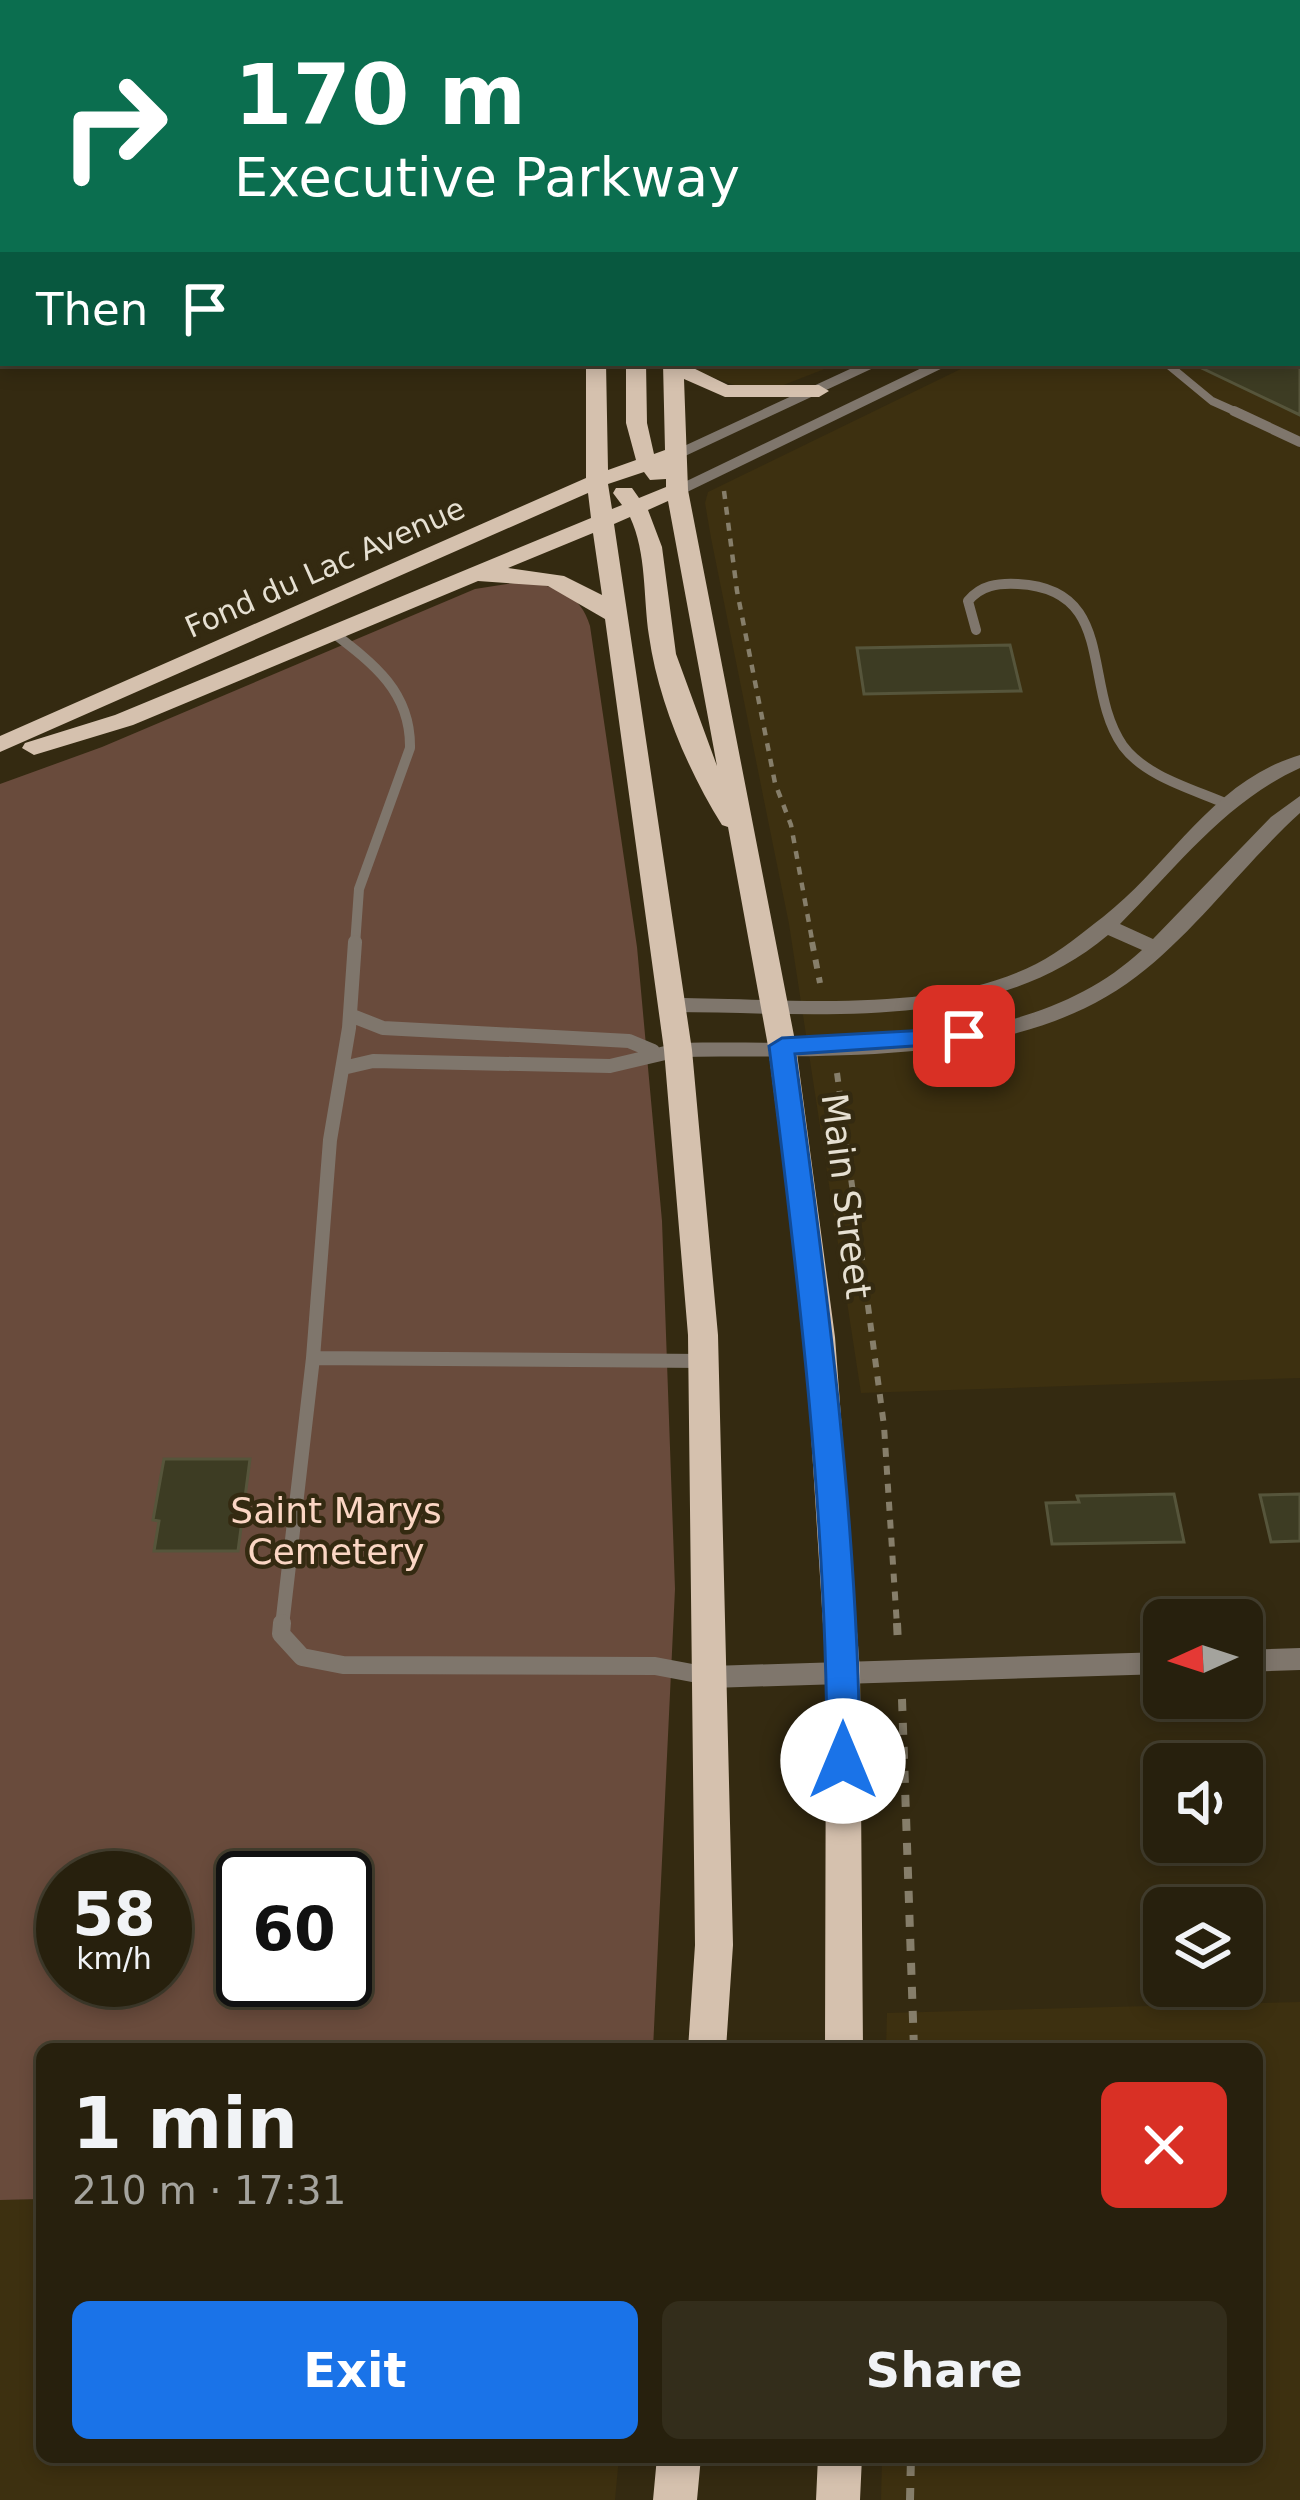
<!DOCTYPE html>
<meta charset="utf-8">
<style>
:root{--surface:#27200d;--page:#332d1b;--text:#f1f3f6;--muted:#a4a39d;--line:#433e2e;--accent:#1a73e8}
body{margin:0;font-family:"DejaVu Sans",sans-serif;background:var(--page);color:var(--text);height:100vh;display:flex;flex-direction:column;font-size:45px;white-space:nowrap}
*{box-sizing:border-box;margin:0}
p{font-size:39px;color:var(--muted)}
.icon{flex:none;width:66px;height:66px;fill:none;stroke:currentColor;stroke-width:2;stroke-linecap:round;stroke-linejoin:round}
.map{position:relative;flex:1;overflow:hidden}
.sheet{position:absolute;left:36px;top:2043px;width:1227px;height:420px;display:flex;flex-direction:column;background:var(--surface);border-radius:18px;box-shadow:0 6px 18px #0003,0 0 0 3px var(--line)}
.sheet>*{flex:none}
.hud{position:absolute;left:0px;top:0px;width:1302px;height:366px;box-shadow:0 6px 18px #0003,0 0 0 3px var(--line);background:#0b6e4f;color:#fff;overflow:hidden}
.needle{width:78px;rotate:267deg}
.tools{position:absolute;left:1143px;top:1599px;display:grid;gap:24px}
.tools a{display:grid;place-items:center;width:120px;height:120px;border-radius:18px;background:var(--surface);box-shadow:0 6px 18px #0003,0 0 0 3px var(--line);font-size:60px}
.speed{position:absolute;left:36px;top:1851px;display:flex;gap:24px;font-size:60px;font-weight:700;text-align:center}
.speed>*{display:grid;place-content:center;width:156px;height:156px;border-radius:50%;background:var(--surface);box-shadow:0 6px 18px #0003,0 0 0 3px var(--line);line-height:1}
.speed small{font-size:30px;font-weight:400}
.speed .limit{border:6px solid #111;border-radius:18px;background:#fff;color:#111}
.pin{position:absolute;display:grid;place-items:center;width:102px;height:102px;color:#fff;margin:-51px;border-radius:24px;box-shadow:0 6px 18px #0006}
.me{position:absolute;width:132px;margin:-66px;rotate:0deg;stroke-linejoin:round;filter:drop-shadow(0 0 9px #0008)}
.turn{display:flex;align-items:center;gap:42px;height:252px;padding:0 36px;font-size:54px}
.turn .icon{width:156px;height:156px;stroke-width:2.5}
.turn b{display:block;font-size:84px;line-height:102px}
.then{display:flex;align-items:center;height:114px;padding:0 36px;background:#0003;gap:24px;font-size:45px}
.round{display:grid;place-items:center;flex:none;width:126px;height:126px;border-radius:18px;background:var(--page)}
.head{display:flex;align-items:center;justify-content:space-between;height:204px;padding:0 36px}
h1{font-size:72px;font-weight:600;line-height:90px}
.cta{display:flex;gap:24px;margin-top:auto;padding:24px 36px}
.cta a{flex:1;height:138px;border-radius:18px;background:var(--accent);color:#fff;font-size:48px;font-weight:600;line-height:138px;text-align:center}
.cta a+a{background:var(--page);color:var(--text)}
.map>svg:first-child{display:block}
</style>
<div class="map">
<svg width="1300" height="2500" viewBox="0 0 1300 2500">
<rect width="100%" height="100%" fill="#342a11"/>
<!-- built -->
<path fill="#3d3010" d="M678 0H1300V154L1299 3Z
M1300 203V1378L861 1393 789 924 711 538 705 503 708 492 973 363H1299Z
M693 363H840L781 386 740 387 698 372Z
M1300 2002V2500H881L882 2457H1257V2049H886L887 2013Z
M42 2199V2457H619L615 2500H0V2200Z"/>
<!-- green -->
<path fill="#694b3c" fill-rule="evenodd" d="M527 581C557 588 581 594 590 626L637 947 662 1221 675 1589 653 2049H42V2199L0 2200V784L102 747 475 589ZM63 1878H165V1980H63ZM243 1878H345V1980H243Z"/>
<!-- building -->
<path fill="#3d3c23" stroke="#56553b" stroke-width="3" d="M1191 363H1300V415Z
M1010 645 1021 691 864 694 857 648Z
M164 1459H250L238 1551H154L159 1521 153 1520Z
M1174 1494 1184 1542 1052 1544 1046 1503 1079 1502 1077 1496Z
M1300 1494V1541L1271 1542 1260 1495Z"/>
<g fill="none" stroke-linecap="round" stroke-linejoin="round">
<!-- path-far2 -->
<path stroke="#867e6a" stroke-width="4.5" stroke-dasharray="8 8" stroke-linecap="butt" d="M724 491 737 591 775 783 791 825 813 945"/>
<!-- path-far1 -->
<path stroke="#867e6a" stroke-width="6" stroke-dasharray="9 9" stroke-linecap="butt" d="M812 942 820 983
M837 1073 884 1426 897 1626"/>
<!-- path -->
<path stroke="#867e6a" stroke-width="8" stroke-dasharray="12 12" stroke-linecap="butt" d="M897 1623 898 1644
M902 1699 914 2049
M910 2500 911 2457"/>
<!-- service-far3 -->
<path stroke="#7f766c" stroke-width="8" d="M1166 363 1212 401 1241 414"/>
<!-- service-far2 -->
<path stroke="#7f766c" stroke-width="10" d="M1234 411 1300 442
M976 630 968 601C981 585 998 583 1018 584 1118 589 1081 686 1123 746 1146 777 1193 789 1227 804
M332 632C374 664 411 692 410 748L359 889 355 945"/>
<!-- service-far1 -->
<path stroke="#7f766c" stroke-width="14" d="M350 1015 383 1028 629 1041 653 1051
M343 1068 373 1061 610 1066 678 1050
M313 1358 704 1361
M282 1626 313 1358 330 1140 349 1028 355 942"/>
<!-- service -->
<path stroke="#7f766c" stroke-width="18" d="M282 1623 281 1634 302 1657 343 1665 655 1666 708 1676"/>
<!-- minor -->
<path fill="#7f766c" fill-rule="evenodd" d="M1096 0H1113L1115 3H1098Z
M1299 79H1300V87H1299Z
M1300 755V768C1225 802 1177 867 1120 924L1153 939 1271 817 1300 796V813C1246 862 1202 923 1146 969 1024 1071 827 1054 678 1057L667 1050 678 1043C826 1040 1025 1059 1142 950L1108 935C990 1035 816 1012 672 1012L661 1005 672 998C784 998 934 1016 1036 964 1061 951 1082 933 1103 917 1171 864 1212 781 1300 755Z
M1300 1648V1670L1242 1672V1650Z
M1164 1652V1674L711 1688 701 1685 697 1677 701 1669 711 1666Z"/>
<!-- tertiary -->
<path fill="#7f766c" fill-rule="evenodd" d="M1300 165V174H1299V165Z
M1300 191V200H1299V191Z
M863 363H884L683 457 669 453Z
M932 363H953L683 494 668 490Z"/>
<!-- primary -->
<path fill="#d5c1ae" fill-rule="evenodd" d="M593 0H609V3H593Z
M654 0H670V3H654Z
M586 363H606L608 470 636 460 626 423V363H646L647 423 654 454 665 450 663 363H683L728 385H819L829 391 819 397H725L684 379 688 490 796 1046 835 1337 860 1672 863 2049H825L826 1672 805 1337 768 1046 728 827 722 825C688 771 658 700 649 636 643 596 647 554 630 517L614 524 692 1050 718 1335 733 1945 726 2049H688L695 1945 688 1335 664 1050 605 619 548 586 478 581 133 725 34 755 22 748 25 743 115 715 591 518 588 493 0 752V736L586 478ZM644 472 650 480 666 479V487L639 498 632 488H616L613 493 622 505 612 509 608 484ZM668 501 717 766 676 654 662 547 648 510ZM593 533 602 595 564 576 508 568Z
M657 2457H701L697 2500H653Z
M818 2457H862L860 2500H816Z"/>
</g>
<!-- route -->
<path fill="#1a73e8" stroke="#114b97" stroke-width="3" d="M964 1028 977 1036 973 1042 795 1054C827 1288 858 1524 860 1761L855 1771 843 1775 832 1771 827 1761C827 1522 799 1284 769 1046L782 1038Z"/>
<g text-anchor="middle" stroke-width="9" stroke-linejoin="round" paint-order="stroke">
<!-- far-street labels -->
<g font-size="30" fill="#e6e0d2" stroke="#342a11">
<text transform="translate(325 568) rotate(-24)" y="10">Fond du Lac Avenue</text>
</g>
<!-- street labels -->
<g font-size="36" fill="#e6e0d2" stroke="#342a11">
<text transform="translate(847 1196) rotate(83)" y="13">Main Street</text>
</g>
<!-- park labels -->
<g font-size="36" fill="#fbd6c4" stroke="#342a11">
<text x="336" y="1523">Saint Marys<tspan x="336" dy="41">Cemetery</tspan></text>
</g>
</g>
</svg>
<div class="tools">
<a><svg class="needle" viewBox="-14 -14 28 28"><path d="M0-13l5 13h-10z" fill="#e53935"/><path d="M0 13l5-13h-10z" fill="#a4a39d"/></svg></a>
<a><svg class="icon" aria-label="sound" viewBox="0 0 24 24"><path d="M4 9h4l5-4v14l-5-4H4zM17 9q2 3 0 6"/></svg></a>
<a><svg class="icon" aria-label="layers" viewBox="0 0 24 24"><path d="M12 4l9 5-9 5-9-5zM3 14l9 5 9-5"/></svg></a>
</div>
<div class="speed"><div>58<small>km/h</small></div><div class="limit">60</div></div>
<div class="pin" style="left:964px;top:1036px;background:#d93025"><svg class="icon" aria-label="arrive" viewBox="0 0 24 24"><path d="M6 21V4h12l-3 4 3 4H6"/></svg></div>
<svg class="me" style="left:843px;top:1761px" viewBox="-20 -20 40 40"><circle r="19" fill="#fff"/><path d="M0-13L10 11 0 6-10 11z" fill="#1a73e8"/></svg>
<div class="hud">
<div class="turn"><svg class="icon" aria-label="right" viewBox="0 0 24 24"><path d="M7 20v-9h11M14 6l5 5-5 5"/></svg><div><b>170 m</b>Executive Parkway</div></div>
<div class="then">Then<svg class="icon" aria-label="arrive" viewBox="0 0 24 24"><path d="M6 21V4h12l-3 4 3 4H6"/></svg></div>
</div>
<section class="sheet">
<div class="head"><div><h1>1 min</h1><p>210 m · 17:31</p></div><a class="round" style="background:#d93025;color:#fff"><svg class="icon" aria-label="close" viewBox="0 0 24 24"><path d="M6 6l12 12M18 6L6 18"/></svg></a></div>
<div class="cta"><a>Exit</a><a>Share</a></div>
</section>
</div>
